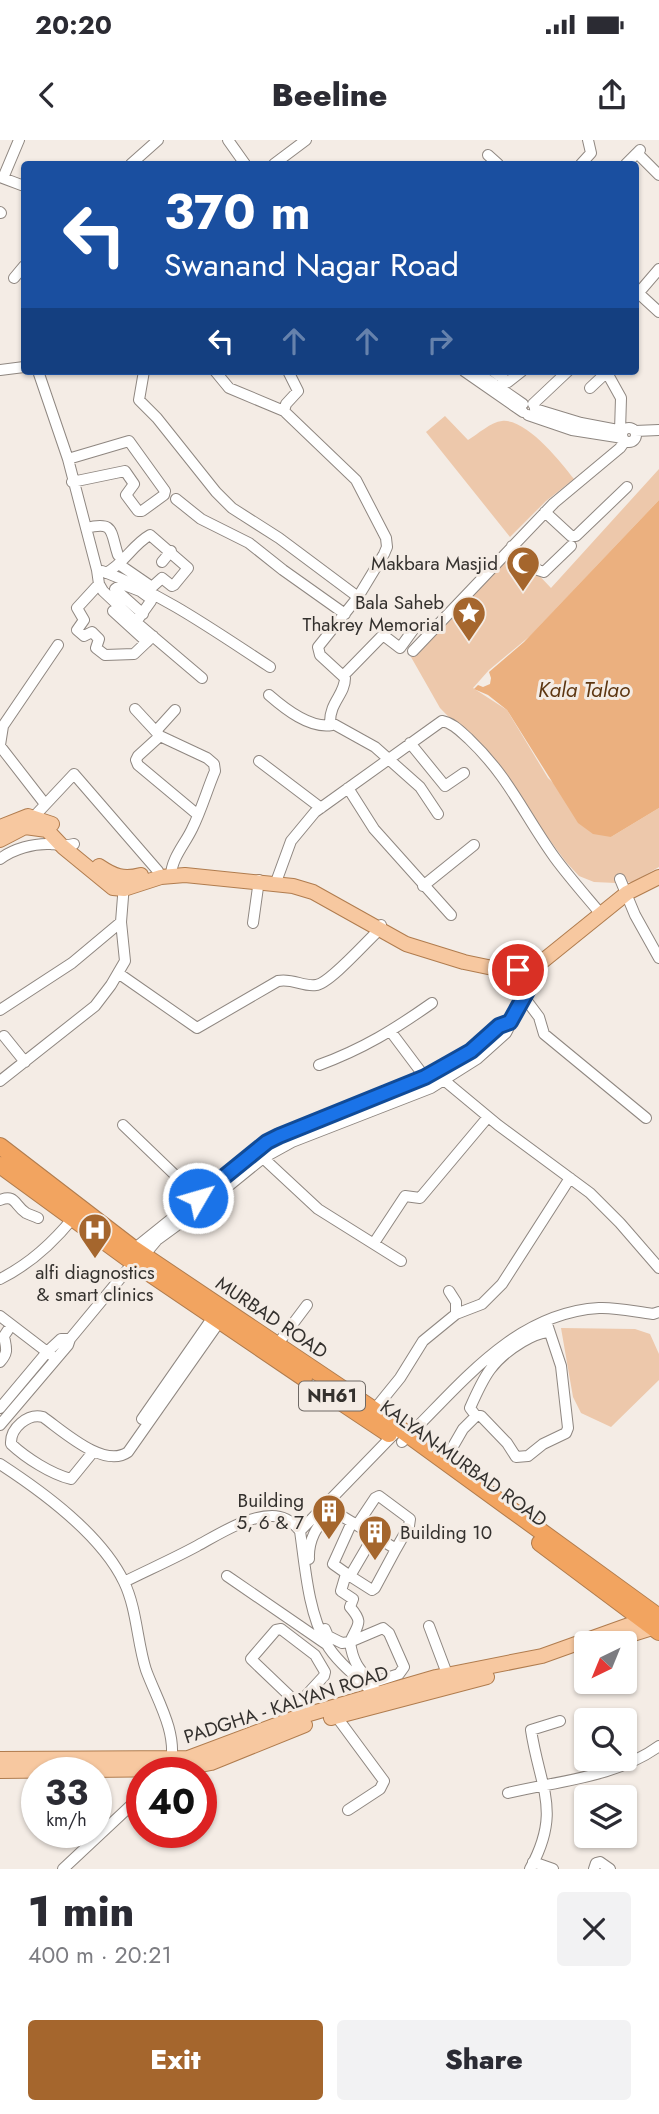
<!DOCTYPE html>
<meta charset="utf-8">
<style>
:root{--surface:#fff;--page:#f2f2f3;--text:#2b2b33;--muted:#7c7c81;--accent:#a5662d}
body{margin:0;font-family:Jost,sans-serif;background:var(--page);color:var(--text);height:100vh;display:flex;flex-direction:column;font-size:26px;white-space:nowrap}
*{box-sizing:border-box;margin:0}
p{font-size:23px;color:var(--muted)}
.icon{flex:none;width:38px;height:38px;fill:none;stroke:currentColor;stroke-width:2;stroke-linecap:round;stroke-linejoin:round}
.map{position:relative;height:1729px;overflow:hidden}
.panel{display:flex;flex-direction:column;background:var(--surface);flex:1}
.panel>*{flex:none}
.guide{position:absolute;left:21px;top:21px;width:618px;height:214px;border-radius:7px;box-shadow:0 2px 5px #0004;background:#1a4fa0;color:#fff;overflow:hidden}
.needle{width:46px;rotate:223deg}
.fabs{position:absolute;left:574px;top:1491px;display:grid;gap:14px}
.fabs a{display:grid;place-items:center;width:63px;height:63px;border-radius:7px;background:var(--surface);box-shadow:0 2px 5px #0004;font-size:35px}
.speed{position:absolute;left:21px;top:1617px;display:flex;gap:14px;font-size:35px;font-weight:700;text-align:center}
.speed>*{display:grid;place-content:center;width:91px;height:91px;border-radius:50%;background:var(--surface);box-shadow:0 2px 5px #0004;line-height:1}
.speed small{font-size:18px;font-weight:400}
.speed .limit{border:10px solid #d22;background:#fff;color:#111}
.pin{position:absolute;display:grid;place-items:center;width:60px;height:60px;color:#fff;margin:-30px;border:4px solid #fff;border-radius:50%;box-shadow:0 2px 7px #0007}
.me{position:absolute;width:77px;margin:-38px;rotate:52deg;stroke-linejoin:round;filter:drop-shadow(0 0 5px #0008)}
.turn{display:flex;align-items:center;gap:24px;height:147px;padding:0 28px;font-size:32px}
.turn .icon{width:91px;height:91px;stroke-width:2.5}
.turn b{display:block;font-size:49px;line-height:60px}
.lanes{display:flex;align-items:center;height:66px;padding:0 28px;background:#0003;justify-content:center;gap:35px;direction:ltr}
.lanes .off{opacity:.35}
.round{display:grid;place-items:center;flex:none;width:74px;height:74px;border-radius:7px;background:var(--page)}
.headline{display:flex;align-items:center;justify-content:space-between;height:119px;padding:0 28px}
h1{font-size:42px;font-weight:800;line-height:52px}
.action{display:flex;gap:14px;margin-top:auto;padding:14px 28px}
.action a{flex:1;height:80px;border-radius:7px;background:var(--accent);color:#fff;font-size:28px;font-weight:800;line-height:80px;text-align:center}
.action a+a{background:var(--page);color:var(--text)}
.status{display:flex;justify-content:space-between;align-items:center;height:49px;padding:0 35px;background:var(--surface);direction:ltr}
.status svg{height:19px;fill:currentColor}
header{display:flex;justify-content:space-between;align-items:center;height:91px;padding:0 28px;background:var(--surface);font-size:32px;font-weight:800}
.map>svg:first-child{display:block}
</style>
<div class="status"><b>20:20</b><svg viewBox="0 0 49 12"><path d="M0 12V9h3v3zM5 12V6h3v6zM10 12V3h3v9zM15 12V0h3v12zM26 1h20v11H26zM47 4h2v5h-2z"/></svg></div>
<header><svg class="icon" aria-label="back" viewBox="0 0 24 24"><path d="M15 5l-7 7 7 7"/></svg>Beeline<svg class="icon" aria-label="share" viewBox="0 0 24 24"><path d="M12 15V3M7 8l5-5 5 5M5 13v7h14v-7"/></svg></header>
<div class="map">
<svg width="659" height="1729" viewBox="0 0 659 1729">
<rect width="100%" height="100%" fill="#f4ece5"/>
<!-- green -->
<path fill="#edc8ab" d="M445 276 468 300C478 294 491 282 502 281 526 278 561 322 574 339L546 361 510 397 426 292Z
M659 329V360L530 496 489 530 473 548 507 570 548 638 611 697 659 668V727L633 742 616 743 594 742 579 736 566 722 487 616 440 568 411 517 515 410 551 448Z
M561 1188 635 1189 650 1194 659 1214V1240L611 1287 581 1273 573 1257Z"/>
<!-- water -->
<path fill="#ebb07f" d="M659 360V668L611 697 593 694 578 683 507 570 488 555 474 549 478 545 483 547 490 544 491 538 489 532 524 502Z"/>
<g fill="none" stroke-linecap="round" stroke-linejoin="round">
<!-- minor casing -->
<g stroke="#8f8781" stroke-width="12">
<path id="minor" d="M228 0 245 24
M637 13 659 35
M488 15 498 24
M131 24 158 0
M274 24 306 0
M581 24 591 13 588 0
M626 24 640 10
M0 37 24 46
M3 38 19 0
M0 72 1 73
M14 138 24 126
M635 150 659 172
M635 157 659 129
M0 230 24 227
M38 231 68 319 97 430 99 444 103 451 136 482 202 538
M144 231 139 260 157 278 216 352 232 368 279 398 358 457
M215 231 229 248 284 271
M288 231 298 251 286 264 284 271 356 340 386 398 387 407 384 414 358 457 318 507 320 515 345 538C345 554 330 562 330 582L375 607 420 647 438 674
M464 231 523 272
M475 231 523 264
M493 231 508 242 522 231
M606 231 621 258 620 291
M590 248 607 232
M533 264 568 231
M535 269 581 283 623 291
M528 275 572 290 623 298
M622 295a7 7 0 1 1 14 0a7 7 0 1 1-14 0Z
M635 291 659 290
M68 319 129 301 165 351 164 355 142 371H138L126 355 134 344 125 331 72 342
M176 359 201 379 249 403 283 430 345 474
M545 372 571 396H576L627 347
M86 388C115 381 110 391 118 415
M512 406 538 430 544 432 571 406
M162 422 171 411
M102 431C163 454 216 492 270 527
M106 433C125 423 132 405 150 395L188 428 174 445 172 446 162 438 152 447 120 425
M99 444 77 468 84 480 77 490 84 496 92 492 99 499 96 508 105 515 134 514 153 496
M113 471 147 502
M136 482 151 461V459L140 451 122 444 115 449 143 474
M413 511 554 363 620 308 625 301
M343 536 383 495 400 508 413 490
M269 555C285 569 310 589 332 585
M135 569 160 596
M156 591 175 570
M410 603 445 646 464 633
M0 605 3 586 58 505
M0 606 45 664
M259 621 321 668
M348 648 374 689 451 775
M29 682 74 634 158 731
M0 719C13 709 34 703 51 704 60 705 65 706 74 704
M171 736C171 719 185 704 192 689 201 671 207 650 215 631L214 624 207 618 160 596 138 616 136 620 138 625 198 675
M620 739 635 775 659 818
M276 742 291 701 315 672 442 581C453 583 461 592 469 599 509 637 524 675 555 718 569 737 585 755 600 773
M423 746 474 705
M253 783 259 740
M118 833 197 888 278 841C293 838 303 847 316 845 329 844 367 801 379 790L381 785
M524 857 539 877 544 894 646 978
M0 870 72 823 121 782
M391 892 427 940
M4 896 25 922
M319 925C363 909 395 889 432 863
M442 935 445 941 498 985 590 1053 620 1083 659 1128
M0 941 95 866 111 845 125 821 121 782 124 744
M123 985 202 1061
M261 1016 318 1069 401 1121
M0 1060C16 1054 14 1065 26 1073 30 1075 34 1076 38 1078
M374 1103 405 1056 420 1058 488 977
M132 1114 134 1109 267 1002 294 989 425 937 471 911 499 886 510 882
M0 1139C30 1124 52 1104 73 1078
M456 1174 482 1164 502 1144 570 1038
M0 1176 51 1215
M277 1205 307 1165
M0 1222C9 1212 6 1208 4 1196L8 1190
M0 1268 47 1212 61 1199H70
M374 1270 400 1238 423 1201 456 1174V1162L449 1151
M476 1276 470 1268C484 1236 492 1220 522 1202 531 1197 538 1193 549 1192
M142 1279 213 1177
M0 1285 68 1205 70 1199 128 1129 136 1125 157 1100 205 1065 263 1018 292 1002 431 948 477 919 506 893 544 820
M402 1302C459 1247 513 1173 599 1168 616 1167 636 1172 653 1174L659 1172
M93 1312 71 1339C51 1334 26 1318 11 1304 10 1288 28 1273 43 1277 63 1291 104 1329 128 1312L220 1181
M444 1322 463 1289 476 1276H481L507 1303 516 1317 528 1316 543 1304 566 1293 568 1288 561 1226 546 1181
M0 1324C43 1352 101 1394 124 1442 137 1469 137 1502 146 1530 157 1560 177 1591 171 1623
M327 1367 396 1409 375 1448 372 1450 350 1436
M352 1382 333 1424 350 1436 374 1395
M357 1385 375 1358 379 1356 410 1379 409 1386 396 1409
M309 1419C308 1398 318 1386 330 1370
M227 1436 326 1504
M124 1442C148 1430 173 1419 197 1406 219 1394 247 1376 272 1376 285 1376 293 1382 300 1391
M429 1486 449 1539
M281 1489 315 1515 325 1532 324 1536 301 1561 296 1562 251 1519 276 1490Z
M325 1489 328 1496 342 1503 350 1502C358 1484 364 1483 350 1467L353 1459 341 1451 346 1434
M371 1543 399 1534 404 1527 389 1493 383 1488 350 1502C353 1524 360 1530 374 1546
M379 1558C363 1542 337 1523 326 1503 308 1472 305 1425 300 1391L396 1292
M336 1576 384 1641 380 1649 348 1670
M508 1653C558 1641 617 1637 659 1606
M533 1722 553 1729
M63 1729 142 1655
M530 1729C562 1671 540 1649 531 1590L560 1581
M594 1729 596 1723 600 1722 610 1729"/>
</g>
<!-- major casing -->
<g stroke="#b07c4e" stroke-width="16">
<path id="major" d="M0 687 28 676 52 684
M0 700 25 687 47 690 63 707 113 748 124 749 161 737 185 735 293 746 313 752 406 804 464 822 507 831 520 830 544 820 627 753 659 737
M99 726C114 736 123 740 141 735
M604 1503 659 1486
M331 1578 487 1537
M0 1619 188 1618 292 1579 436 1537 542 1516 651 1477
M0 1631 180 1629 211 1623 305 1585"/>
</g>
<!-- highway casing -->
<g stroke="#b07c4e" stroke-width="18">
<path id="highway" d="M0 1006 134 1109 374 1270 659 1477
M0 1025 130 1120 304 1238
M338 1260 389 1294
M540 1403 659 1492"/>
</g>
<!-- minor -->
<use href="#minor" stroke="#fff" stroke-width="10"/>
<!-- major -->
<use href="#major" stroke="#f7c8a0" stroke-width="14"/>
<!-- highway -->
<use href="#highway" stroke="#f2a460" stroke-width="16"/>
</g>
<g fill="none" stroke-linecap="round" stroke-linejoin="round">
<!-- route casing -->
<g stroke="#114b97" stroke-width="18">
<path id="route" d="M198 1058 267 1002 279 996 425 937 471 911 499 886 510 882 531 844 520 830H518"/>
</g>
<!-- route -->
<use href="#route" stroke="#1a73e8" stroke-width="12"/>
</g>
<!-- icons -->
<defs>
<g id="mosque-pin" transform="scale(1.75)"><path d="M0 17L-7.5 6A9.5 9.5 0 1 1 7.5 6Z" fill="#a5662d" stroke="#f4ece5"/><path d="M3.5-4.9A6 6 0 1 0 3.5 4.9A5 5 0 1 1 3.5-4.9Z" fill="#fff"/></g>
<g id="sight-pin" transform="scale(1.75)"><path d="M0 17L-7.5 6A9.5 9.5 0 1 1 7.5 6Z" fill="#a5662d" stroke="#f4ece5"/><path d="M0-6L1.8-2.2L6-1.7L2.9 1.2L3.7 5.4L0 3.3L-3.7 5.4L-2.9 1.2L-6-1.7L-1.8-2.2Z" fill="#fff"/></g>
<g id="hospital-pin" transform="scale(1.75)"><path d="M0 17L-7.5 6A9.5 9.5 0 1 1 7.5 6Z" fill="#a5662d" stroke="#f4ece5"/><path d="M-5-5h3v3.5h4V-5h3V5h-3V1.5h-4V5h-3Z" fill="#fff"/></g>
<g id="building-pin" transform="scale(1.75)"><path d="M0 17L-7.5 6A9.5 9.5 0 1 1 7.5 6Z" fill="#a5662d" stroke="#f4ece5"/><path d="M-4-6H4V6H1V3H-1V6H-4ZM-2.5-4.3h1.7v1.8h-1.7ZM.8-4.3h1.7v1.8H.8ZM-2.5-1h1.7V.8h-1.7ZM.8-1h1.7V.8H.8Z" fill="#fff"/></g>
</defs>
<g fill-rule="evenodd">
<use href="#mosque-pin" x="523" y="423"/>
<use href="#sight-pin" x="469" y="473"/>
<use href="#hospital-pin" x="95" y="1090"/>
<use href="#building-pin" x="329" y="1371"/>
<use href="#building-pin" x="375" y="1392"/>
</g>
<g text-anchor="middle" stroke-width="6" stroke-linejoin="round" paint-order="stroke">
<!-- shield labels -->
<rect fill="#f4ece5" stroke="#6e6965" stroke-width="2" x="299" y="1241.5" width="66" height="29" rx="5"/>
<g font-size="18" font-weight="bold" fill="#34312e">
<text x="332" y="1262">NH61</text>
</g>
<!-- poi labels -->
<g font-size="19" fill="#34312e" stroke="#f4ece5" text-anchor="end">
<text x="498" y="430">Makbara Masjid</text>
<text x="444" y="469">Bala Saheb<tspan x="444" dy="22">Thakrey Memorial</tspan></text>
<text x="95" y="1139" text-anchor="middle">alfi diagnostics<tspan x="95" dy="22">&amp; smart clinics</tspan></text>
<text x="304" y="1367">Building<tspan x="304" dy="22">5, 6 &amp; 7</tspan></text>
<text x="400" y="1399" text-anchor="start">Building 10</text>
</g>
<!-- street labels -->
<g font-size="19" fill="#34312e" stroke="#f4ece5">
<text transform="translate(272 1177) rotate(34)" y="7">MURBAD ROAD</text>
<text transform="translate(464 1323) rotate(36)" y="7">KALYAN-MURBAD ROAD</text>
<text transform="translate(286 1564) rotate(-18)" y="7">PADGHA - KALYAN ROAD</text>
</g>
<!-- water labels -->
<g font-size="21" font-style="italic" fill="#5d3611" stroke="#f4ece5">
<text x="584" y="557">Kala Talao</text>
</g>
</g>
</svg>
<div class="fabs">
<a><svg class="needle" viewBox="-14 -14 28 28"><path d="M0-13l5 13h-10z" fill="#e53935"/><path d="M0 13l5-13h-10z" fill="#7c7c81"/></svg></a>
<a><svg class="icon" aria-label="search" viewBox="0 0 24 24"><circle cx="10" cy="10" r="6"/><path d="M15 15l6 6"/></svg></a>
<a><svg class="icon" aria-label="layers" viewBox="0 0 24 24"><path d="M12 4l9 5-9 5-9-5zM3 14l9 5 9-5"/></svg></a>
</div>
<div class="speed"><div>33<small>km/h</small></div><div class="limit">40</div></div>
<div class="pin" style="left:518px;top:830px;background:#d93025"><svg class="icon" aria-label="arrive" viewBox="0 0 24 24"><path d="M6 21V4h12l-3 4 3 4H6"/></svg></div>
<svg class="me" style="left:198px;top:1058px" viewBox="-20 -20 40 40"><circle r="17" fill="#1a73e8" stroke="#fff" stroke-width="3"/><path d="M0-11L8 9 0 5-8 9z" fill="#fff"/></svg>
<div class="guide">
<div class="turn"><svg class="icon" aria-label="left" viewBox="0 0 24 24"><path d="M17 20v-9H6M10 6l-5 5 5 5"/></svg><div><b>370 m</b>Swanand Nagar Road</div></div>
<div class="lanes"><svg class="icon" aria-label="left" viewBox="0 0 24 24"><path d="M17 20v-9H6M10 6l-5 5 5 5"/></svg><svg class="icon off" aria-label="ahead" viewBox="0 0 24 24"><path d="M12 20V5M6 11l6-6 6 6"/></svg><svg class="icon off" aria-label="ahead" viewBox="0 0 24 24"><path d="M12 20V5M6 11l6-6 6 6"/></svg><svg class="icon off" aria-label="right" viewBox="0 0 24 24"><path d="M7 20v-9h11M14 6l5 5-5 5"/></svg></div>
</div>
</div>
<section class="panel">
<div class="headline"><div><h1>1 min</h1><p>400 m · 20:21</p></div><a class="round"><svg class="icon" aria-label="close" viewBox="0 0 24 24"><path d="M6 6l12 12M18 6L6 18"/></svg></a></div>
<div class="action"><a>Exit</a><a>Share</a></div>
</section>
